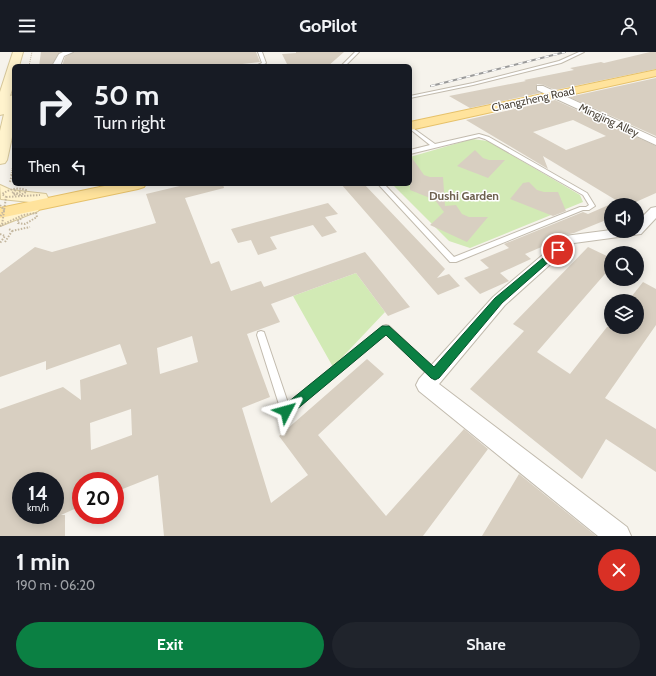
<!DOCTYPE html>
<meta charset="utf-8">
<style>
:root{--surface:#171b24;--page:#20242c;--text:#f1f3f6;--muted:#9ea1a6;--accent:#0b8043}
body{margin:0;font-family:Cabin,sans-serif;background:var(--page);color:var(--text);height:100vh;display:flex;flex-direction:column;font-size:15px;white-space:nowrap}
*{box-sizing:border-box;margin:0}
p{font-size:13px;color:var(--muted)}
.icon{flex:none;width:22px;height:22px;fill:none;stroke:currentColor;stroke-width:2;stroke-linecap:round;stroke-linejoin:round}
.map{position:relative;height:484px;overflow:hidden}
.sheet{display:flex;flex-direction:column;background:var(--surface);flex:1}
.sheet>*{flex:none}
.hud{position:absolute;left:12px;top:12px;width:400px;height:122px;border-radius:6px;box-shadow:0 2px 10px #0003;background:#171b24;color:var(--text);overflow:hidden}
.fabs{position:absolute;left:604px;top:146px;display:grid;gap:8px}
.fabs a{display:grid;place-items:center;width:40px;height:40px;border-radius:50%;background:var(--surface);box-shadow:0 2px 10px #0003;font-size:20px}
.speed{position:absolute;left:12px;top:420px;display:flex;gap:8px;font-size:20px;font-weight:700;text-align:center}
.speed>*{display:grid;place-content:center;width:52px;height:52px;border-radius:50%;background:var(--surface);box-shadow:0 2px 10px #0003;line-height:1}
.speed small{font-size:10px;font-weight:400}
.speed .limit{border:6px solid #d22;background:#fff;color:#111}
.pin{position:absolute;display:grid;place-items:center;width:34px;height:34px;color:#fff;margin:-17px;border:2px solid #fff;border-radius:50%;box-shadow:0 1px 4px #0007}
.me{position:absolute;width:44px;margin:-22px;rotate:51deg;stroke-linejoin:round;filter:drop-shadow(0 0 3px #0008)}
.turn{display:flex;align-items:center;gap:14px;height:84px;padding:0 16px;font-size:18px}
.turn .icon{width:52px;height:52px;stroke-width:2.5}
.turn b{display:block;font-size:28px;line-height:34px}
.then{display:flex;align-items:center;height:38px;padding:0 16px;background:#0003;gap:8px;font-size:15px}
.round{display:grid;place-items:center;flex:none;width:42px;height:42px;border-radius:21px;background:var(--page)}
.summary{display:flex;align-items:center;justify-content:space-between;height:68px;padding:0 16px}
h1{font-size:24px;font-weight:700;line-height:30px}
.cta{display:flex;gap:8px;margin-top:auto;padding:8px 16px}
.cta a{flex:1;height:46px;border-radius:24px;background:var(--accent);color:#fff;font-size:16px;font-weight:700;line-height:46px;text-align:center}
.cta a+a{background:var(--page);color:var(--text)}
header{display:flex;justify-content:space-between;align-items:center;height:52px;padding:0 16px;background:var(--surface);font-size:18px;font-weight:700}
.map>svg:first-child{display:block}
</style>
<header><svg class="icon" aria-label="menu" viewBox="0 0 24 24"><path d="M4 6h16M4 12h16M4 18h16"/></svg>GoPilot<svg class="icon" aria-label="person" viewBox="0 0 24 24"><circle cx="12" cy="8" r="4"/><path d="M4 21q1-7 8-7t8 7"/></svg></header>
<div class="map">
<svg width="656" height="484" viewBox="0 0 656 484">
<rect width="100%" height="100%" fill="#f6f3ec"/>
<!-- green -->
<path fill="#d2eab5" d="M472 87 488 89 580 143 583 150 470 196 449 189 392 132H410V105Z
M356 221 385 260 333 315 293 244Z"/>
<!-- building -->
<path fill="#d8cfc1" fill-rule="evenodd" d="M41 0H60L51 14H39Z
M74 0H256L260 10 224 14H201L199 12 181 14H62L65 5Z
M296 0H344L328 14H288L282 2 296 1Z
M650 0H656V17L555 38 544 33 537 32 536 38 540 41 470 56 449 44 526 29 524 28 574 18 570 16 601 10 604 11Z
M656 26V84L569 45Z
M555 48 656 94V141L629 153H624L543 104 548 117 466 68ZM573 68 606 84 566 98 533 80Z
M475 98 483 106 489 108H505L488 126 457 114Z
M410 103 424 123 430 125H443L445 154 456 153 462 162 469 165H488L467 190 430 173 444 160 435 148 410 138Z
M529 130 537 138 544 140H558L566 159 553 164 510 147 523 131Z
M188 132H223L224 136 185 146 211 212 219 209 231 239 261 229 264 235 365 200 410 255 388 264 356 221 271 252 280 270 247 282 270 345 242 356 271 451 308 423 279 384 367 307 384 322 318 383 386 464 464 377 488 397 423 484H164L158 423 115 440V429H81V454L61 463H65V484H0V357L63 335 81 348 80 328 127 312 120 292 46 318V309L0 325V221L35 195 52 200 156 171 146 142ZM192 284 198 310 160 322 157 296ZM131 357 132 383 91 398 90 371ZM21 429H55V463H21Z
M341 132H364L445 217 437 226 449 222 460 234 438 243Z
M328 151 338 162 325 165 337 180 322 185 313 173 270 185 277 197 258 203 251 188 238 191 231 177Z
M611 152V166L574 181 565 183 558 188 525 202 531 207 500 221 509 229 480 242 464 226 489 216 480 208 509 196 504 192 583 160 588 162Z
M588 195 611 206V215L537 300 570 322 607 275H637V249H628L643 230 656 237V273L605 346 656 377V420L606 387 582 427 470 337 524 279 513 272Z
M519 422 596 484H482Z"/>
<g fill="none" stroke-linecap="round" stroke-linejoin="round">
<!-- lane casing -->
<g stroke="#c2bbae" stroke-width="2">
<path id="lane" d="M258 0H262L266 11 261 14H256L262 11Z
M355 0H359L345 14H341Z
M579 0H584L561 11 473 33 410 46V44L473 31 559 9Z
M410 74 435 92 479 82 489 85 587 141 595 154 589 158H583L456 210H450L378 132H384L454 205 580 155H586L589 153 583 143 485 87 479 85 410 102V98L430 93 410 77Z
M386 273 389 274 438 320 440 323 438 326 435 327 432 326 386 282 290 362 286 364 282 362 257 283 258 280 261 279 264 280 265 283 288 351 383 274Z"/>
</g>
<!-- street casing -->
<g stroke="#c2bbae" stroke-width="2">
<path id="street" d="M63 0H73L64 4 60 14H52L59 2Z
M537 34H543L656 86V93L537 38Z
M656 155V166L641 182 574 191 505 253 439 332 627 475 631 484H598L419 339 416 333 419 327 493 245 565 184 611 178V179H637V170L651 156Z"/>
</g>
<!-- secondary casing -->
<g stroke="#d6c79b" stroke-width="2">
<path id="secondary" d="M13 0H23L19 14H14V31L10 44 14 43V76L7 108 5 111 0 112V79L4 62 0 63V40Z
M0 133 11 138 46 142 48 146 46 150 36 151 41 155 38 159 0 174V160L30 150 1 147Z"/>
</g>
<!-- primary casing -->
<g stroke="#e6c16a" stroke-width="2">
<path id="primary" d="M656 18V24L410 78V70Z
M114 132H146L144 135 138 137 0 166V156Z"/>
</g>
<!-- path-far2 -->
<path stroke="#c4b79f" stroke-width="1" stroke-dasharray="1 1" stroke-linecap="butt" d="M29 14 32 0"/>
<!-- path-far1 -->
<path stroke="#c4b79f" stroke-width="1.5" stroke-dasharray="1 1" stroke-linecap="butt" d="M11 123 13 114"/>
<!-- path -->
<path stroke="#c4b79f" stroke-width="2" stroke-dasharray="1.5 1.5" stroke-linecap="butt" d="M10 130 12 122
M12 179 30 175
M0 182 5 184 0 191
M5 190 12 179 9 177"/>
<!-- lane -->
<use href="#lane" fill="#fff" fill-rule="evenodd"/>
<!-- street -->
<use href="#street" fill="#fff" fill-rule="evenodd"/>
<!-- secondary -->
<use href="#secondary" fill="#fff3cd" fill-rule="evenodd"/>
<!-- primary -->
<use href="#primary" fill="#ffe39c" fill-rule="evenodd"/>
<!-- rail casing -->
<g stroke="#9a9a9a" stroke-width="2">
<path id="rail" d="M431 34 565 0"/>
</g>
<!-- rail -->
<use href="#rail" stroke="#fff" stroke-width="1.5" stroke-dasharray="4.5" stroke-linecap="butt"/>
<!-- path-bridge -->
<path stroke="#c4b79f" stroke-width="2" stroke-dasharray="1.5 1.5" stroke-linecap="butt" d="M14 143 21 139
M6 145 40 143
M0 153 4 158 0 165
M2 173 23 163 36 161 37 165 25 172 18 171V169L23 165
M0 174 2 173 6 145 2 142C10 137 17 135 26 138V140L21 143 12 141 17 137"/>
</g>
<!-- route -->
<path fill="#0b8043" stroke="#07532c" d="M558 195 561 196V199L502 251 439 326 435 328 431 326 386 283 290 363 286 365 282 363 280 359 282 355 382 274H389L434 315 495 246 555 196Z"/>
<g text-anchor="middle" stroke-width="3" stroke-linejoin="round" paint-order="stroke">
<!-- far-street labels -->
<g font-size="11" fill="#4b4439" stroke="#fff">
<text transform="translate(533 47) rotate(-12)" y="4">Changzheng Road</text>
<text transform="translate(609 68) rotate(25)" y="4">Mingjing Alley</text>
</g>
<!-- far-neighbourhood labels -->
<g font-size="12" font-weight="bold" fill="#6e6250" stroke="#fff">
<text x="464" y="148">Dushi Garden</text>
</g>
</g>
</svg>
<div class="fabs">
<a><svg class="icon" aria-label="sound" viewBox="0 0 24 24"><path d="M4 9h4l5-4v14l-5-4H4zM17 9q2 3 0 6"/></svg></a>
<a><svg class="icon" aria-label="search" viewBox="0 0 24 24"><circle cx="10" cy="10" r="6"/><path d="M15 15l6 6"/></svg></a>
<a><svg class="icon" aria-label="layers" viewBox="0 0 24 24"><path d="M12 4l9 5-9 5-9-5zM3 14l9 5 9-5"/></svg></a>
</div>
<div class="speed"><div>14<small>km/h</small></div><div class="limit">20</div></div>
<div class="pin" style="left:558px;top:198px;background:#d93025"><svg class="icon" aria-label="arrive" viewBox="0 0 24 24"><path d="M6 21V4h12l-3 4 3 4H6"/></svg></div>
<svg class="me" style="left:286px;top:359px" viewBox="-20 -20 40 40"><path d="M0-17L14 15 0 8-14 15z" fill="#0b8043" stroke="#fff" stroke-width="4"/></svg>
<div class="hud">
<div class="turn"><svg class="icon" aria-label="right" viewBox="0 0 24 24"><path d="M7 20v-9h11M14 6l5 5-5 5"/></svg><div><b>50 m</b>Turn right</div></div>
<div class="then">Then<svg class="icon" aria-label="left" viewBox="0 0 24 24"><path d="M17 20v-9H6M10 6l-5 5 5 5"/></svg></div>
</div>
</div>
<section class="sheet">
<div class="summary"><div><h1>1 min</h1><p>190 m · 06:20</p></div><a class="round" style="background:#d93025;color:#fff"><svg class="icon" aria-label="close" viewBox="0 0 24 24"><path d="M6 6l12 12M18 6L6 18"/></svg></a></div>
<div class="cta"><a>Exit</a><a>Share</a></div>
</section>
